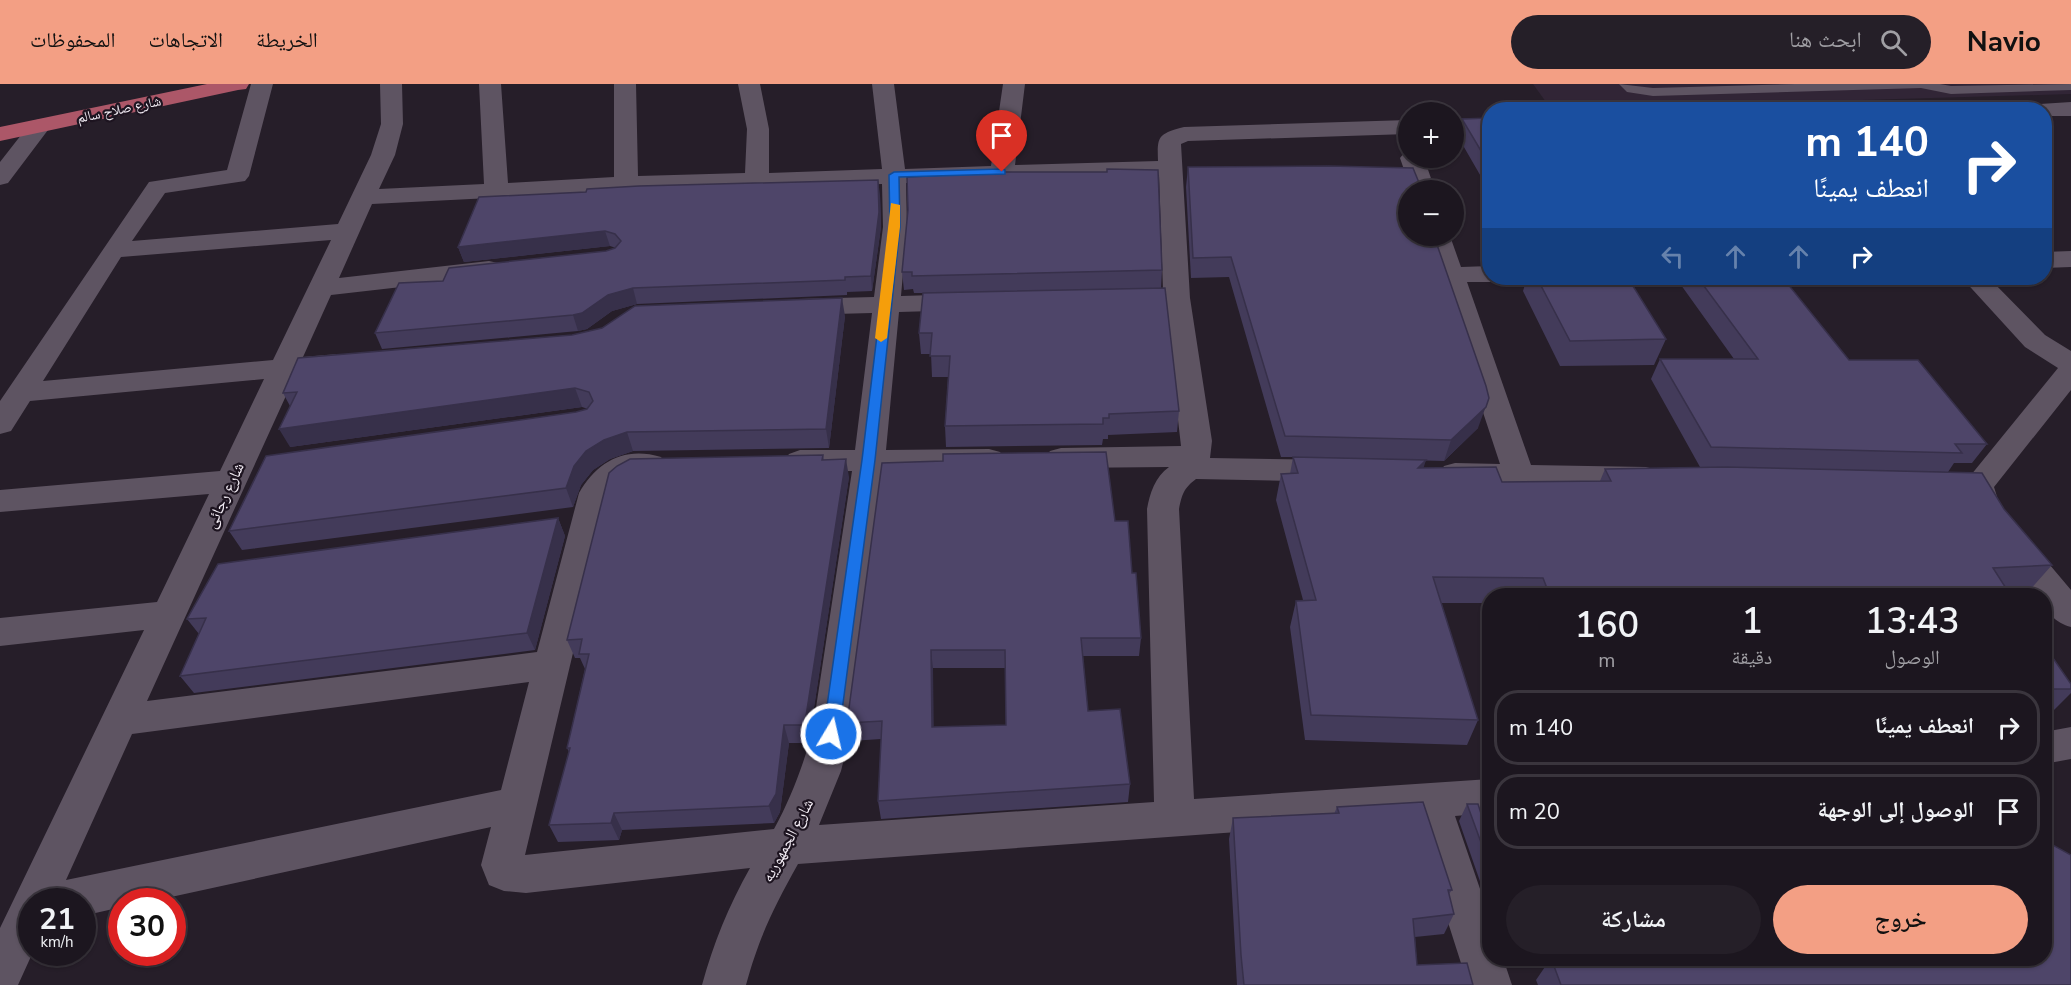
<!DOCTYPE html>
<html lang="ar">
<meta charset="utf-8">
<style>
:root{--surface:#1c161f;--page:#251f28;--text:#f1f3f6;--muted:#a09fa4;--line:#3a353d;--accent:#f39f84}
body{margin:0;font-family:"Nunito Sans","Noto Naskh Arabic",sans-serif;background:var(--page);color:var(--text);direction:rtl;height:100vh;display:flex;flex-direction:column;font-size:22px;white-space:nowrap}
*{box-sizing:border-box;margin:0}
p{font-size:20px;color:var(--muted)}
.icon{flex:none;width:33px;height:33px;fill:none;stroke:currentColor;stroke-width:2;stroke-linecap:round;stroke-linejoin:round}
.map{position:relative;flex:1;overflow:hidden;direction:ltr}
.drawer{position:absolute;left:1482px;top:504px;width:570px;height:378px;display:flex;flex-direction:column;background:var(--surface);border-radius:24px;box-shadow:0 2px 4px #0004,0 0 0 2px var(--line);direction:rtl}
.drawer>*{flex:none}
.guide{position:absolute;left:1482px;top:18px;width:570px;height:183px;border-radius:24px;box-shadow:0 2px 4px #0004,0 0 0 2px var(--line);direction:rtl;background:#1a4fa0;color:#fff;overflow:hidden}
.fabs{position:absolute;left:1398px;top:18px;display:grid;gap:12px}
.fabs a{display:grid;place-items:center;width:66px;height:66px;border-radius:50%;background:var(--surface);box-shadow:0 2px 4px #0004,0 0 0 2px var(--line);font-size:30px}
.speed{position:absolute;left:18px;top:804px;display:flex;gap:12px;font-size:30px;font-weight:700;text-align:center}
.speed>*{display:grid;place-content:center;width:78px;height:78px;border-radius:50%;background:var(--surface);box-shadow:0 2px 4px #0004,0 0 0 2px var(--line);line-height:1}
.speed small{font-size:15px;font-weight:400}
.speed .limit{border:9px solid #d22;background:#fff;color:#111}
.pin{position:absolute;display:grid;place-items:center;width:51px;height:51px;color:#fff;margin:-62px -26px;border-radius:50% 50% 50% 0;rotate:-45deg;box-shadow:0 0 6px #0007}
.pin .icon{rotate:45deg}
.me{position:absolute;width:66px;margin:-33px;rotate:9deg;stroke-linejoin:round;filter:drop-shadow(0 0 4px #0008)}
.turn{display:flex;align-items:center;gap:21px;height:126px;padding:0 24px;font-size:27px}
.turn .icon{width:78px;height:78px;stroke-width:2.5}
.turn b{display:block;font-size:42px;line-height:51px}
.lanes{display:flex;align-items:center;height:57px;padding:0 24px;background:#0003;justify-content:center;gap:30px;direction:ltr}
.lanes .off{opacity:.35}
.eta{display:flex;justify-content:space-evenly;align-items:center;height:102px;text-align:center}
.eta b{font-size:36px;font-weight:600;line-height:42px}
.action{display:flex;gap:12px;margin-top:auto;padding:12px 24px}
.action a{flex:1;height:69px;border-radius:36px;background:var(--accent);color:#111;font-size:24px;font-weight:600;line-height:69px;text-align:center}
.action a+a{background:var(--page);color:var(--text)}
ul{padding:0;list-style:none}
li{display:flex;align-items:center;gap:18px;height:75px;margin:0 12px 9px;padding:0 12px;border:3px solid var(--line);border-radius:24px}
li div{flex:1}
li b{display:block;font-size:22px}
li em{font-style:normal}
header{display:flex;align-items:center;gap:36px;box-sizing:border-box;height:84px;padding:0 30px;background:var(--accent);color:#111}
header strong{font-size:28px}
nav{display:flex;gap:33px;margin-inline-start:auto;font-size:21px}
.search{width:420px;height:54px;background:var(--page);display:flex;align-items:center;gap:15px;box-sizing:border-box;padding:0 21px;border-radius:33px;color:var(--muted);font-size:22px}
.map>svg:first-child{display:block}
</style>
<header>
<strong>Navio</strong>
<div class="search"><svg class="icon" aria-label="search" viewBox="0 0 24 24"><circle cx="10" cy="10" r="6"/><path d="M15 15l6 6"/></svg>ابحث هنا</div>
<nav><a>الخريطة</a><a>الاتجاهات</a><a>المحفوظات</a></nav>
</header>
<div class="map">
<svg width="2071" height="901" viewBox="0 0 2071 901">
<rect width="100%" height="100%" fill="#261e29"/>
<!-- built -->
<path fill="#312536" d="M1533 0H2071V10L1551 25Z"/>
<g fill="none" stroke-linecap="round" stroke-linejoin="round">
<!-- lane -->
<path fill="#5e5462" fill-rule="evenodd" d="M1619 0 1653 4 1795 0H1940L1951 2 2071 0V6L1951 10 1921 4 1653 12 1627 8Z"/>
<!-- street -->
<path fill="#5e5462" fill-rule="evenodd" d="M251 0H273L249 92 245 97 165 109 132 157 338 140 371 71 381 40 380 0H402L403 40 395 71 379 105 484 100 479 0H501L508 99 614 93V0H636L638 92 745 89 747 45 738 0H760L769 45V89L882 85 872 0H894L905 85 991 82 1003 0H1025L1015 81 1158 77C1157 52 1158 50 1184 43L1408 36V50L1188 57 1181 60 1190 214 1212 357 1210 374 1337 376 1348 379 1353 387 1348 395 1337 398 1196 395C1184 404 1182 410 1179 425L1194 715 1490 695V729L1455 732 1490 834V874H1503L1512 901H1468L1415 735 798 780C774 823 759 853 746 901H702C713 860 729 821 750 784L526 809 504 807 489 801 481 781 491 743 148 818H122V823L82 832V818H32L33 868 18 901H0V844L144 546 0 562V534L157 518 209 410 0 428V406L220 387 264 295 30 317 11 347 0 350V317L149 98 227 86ZM1159 91 1163 206 1113 209 1109 215 1113 221 1122 223 1165 222 1181 362 1061 364 1050 367 1045 374 1050 381 1061 384 1169 383C1155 393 1150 409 1147 425L1154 718 819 741 841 687 850 650 883 387 989 385 1000 382 1005 375 1000 368 989 365 886 366 899 228 968 226 978 224 981 218 978 212 968 210 901 212 907 143 906 99ZM882 100 883 143 874 213 798 215 788 217 784 223 788 229 798 231 872 229 855 366H800L789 370 784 377 789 384 800 388 852 387 812 650C802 684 791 714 774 745L525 771 611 409 628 393 661 387 666 380 661 373C624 362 597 378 579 409L537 568 147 617 295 292 348 285 352 279 348 273 338 270 303 273 331 211 489 193 498 191 502 185 498 179 489 177 339 194 372 120 626 107ZM331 156 273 276 43 297 121 173ZM529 598 501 706 66 796 132 650Z
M2071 18V32H2044V26H2021L2024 21Z
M1490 34V48L1454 49V35Z
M40 35 48 37 51 42 8 99 0 101V78L32 37Z
M1408 68V74H1424L1435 106H1411L1400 74 1404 69Z
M1425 152H1450L1461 183 1490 182V194H1501L1490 198H1467L1531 381 1646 383 1657 386 1662 394 1657 402 1646 405 1455 401 1444 398 1439 390 1444 382 1455 379 1500 380Z
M2071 167V183L2044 184V168Z
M1962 194H1989L2045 251 2071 267V306L1994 403 2000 422 2071 506V543C2056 539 2044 528 2044 512H2036L1971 428 1966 420 1962 402 2058 284 2025 263Z
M2071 643V675L2044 680V648Z"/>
<!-- primary -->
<path fill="#ac5768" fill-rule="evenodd" d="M207 0H249L246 5 238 6 0 57V43Z"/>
</g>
<!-- wall -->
<path fill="#433b5a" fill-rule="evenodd" d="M1490 34V103H1487L1457 51 1462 35Z
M1188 83 1478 344 1444 377 1332 374 1424 384 1502 398 1600 397 1605 385 2004 425 2052 481 2029 507 2009 508 2012 512H1490V519H1441L1478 636 1467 661 1305 656 1290 543 1296 517 1303 516 1276 416 1281 390H1290L1293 373H1281L1229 193 1191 194 1186 103Z
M880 111 881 143 872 207 847 208V211L637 220 612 227 587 245 578 247 382 265 375 249 443 197 606 167 616 164 610 162 464 178 458 163Z
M1162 186 1161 204 1179 327 1177 348 1108 351V355H1103L1102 361 946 363 945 342 948 293H932L931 270H921L919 249 923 209H914L913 205 904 206 902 188Z
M1527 194H1628L1666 255 1654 281 1560 282 1523 207Z
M1676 194H1783L1849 276 1987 360 1972 379H1954L1948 388 1700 383 1651 295 1660 275H1734Z
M845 232 829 364 633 367 610 375 593 386 581 401 573 423 242 466 229 447 588 325 582 323 290 363V322L283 309Z
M823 371 824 376 849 393 810 650 807 659H789L780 728 774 739 622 746 619 756 558 758 549 741 569 668 567 664 585 585 580 574H575L567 556Z
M882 379 1115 437 1141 554 1139 572H1083L1088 627 1130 700 1128 718 881 735 878 717 881 655 851 657 847 639ZM933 584H1005L1006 641 933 643Z
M558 434 565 452 535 566 194 609 180 592 199 550 187 535Z
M2044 561 2071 600V609L2049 631H2044Z
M1467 720 1490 758V826L1459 737Z
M1337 723 1452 806 1449 810 1454 830 1444 850 1415 853 1417 881 1473 901H1237L1229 755 1233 734 1334 730Z
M1551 874H1951L1955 881H1967L1965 874H2044L2071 901H1538L1536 896Z"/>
<!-- shaded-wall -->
<path fill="#37304a" d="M878 96 880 111 881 143 872 207 871 192Z
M605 147 610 162 464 178 458 163Z
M633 204 637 220 612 227 587 245 578 247 573 231 608 211Z
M842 214 845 232 829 364 826 345Z
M575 304 582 323 290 363 279 345Z
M1489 314 1478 344 1444 377 1451 356Z
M627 348 633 367 610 375 593 386 581 401 573 423 566 404 574 382 586 367 604 356Z
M846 375 849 393 810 650 807 659 803 641Z
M1426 376 1418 402V384Z
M558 434 565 452 535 566 527 549Z
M931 566 933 584 934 661 932 643Z
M784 641 789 659 780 728 774 739 769 722Z
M614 729 622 746 619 756 611 739Z"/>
<!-- building -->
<path fill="#4e4569" stroke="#37304a" stroke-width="1.5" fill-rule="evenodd" d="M1490 34V82L1462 35Z
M1329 82 1413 84 1422 106H1408V152H1434L1486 302 1489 314 1486 323 1451 356 1285 352 1231 173 1193 174 1188 83Z
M1107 85 1158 86 1162 186 912 192V188H902L908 126 907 93 967 90 968 88H1107Z
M878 96 879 128 871 192 845 193V196L633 204 608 211 582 229 573 231 375 249 399 199 443 197 449 184 606 167 615 164 621 157 615 150 605 147 458 163 479 113 586 108 587 105 639 102Z
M1537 194H1628L1666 255 1570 257Z
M1698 194H1783L1849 276H1918L1987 360H1955L1962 369 1711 363 1660 275H1758Z
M1165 204 1179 327 1109 330V334H1103V340L945 342 950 272H930L932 249H919L923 209Z
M842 214 826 345 627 348 604 356 586 367 574 382 566 404 229 447 266 372 576 328 587 325 593 317 589 308 575 304 279 345 297 308 283 309 298 274 572 251 602 244 635 222Z
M1106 368 1115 437H1128L1132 489H1136L1141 554H1081L1088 627 1120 625 1130 700 878 717 882 637 847 639 882 379 943 377V370ZM931 566H1005L1006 641 932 643Z
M823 371 822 376 846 375 806 632 803 641H784L776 710 769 722 614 729 611 739 549 741 570 664H567L589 570H579L582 555 567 556 609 389 617 382 630 375Z
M1293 373 1426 376 1418 384 1496 383 1502 398 1611 397 1605 385 1726 383 1982 389 2004 425 2052 481 1993 484 2011 512H1550L1543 494 1433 493 1478 636 1311 631 1296 517 1316 516 1281 390 1298 389Z
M558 434 527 549 180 592 206 534 187 535 218 480Z
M2044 561 2071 600V605H2044Z
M1423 718 1452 806H1448L1454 830 1413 835 1417 881 1467 879 1473 901H1244L1241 871 1233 734 1339 729 1337 723Z
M1467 720H1478L1490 758V783Z
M2044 753 2049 759 2071 771V901H1561L1551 874H1951L1955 881H2005L2002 874H2044Z"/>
<!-- route -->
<path fill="#1a73e8" stroke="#114b97" stroke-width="1.5" d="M1002 85 1005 86V90L899 93 900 143 875 376 839 650 836 654 831 656 825 654 823 650 862 376 890 143 889 91 894 88Z"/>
<!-- slow -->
<path fill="#f59e0b" d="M891 119 900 121V143L887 254 881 258 875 254Z"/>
<g text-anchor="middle" stroke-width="4.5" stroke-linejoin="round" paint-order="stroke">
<!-- far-street labels -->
<g font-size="14" fill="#f4eef6" stroke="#1d1420">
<text transform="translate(119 25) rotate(-12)" y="5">شارع صلاح سالم</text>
</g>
<!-- street labels -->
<g font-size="16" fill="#f4eef6" stroke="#1d1420">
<text transform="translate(224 411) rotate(-65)" y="6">شارع رجائى</text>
<text transform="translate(787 756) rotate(-62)" y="6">شارع الجمهوريه</text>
</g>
</g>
</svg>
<div class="fabs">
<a>+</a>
<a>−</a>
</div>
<div class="speed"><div>21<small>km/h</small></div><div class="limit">30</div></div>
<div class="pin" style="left:1002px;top:88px;background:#d93025"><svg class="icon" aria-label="arrive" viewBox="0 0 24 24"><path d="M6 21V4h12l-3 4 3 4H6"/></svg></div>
<svg class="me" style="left:831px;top:650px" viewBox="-20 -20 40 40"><circle r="17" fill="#1a73e8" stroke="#fff" stroke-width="3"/><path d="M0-11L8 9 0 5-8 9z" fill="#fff"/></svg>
<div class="guide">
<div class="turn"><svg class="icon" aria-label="right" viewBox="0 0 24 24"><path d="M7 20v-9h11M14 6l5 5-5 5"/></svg><div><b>140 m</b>انعطف يمينًا</div></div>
<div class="lanes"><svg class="icon off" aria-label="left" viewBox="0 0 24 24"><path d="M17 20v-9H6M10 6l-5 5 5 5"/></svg><svg class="icon off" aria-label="ahead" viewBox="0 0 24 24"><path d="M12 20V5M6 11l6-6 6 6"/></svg><svg class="icon off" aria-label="ahead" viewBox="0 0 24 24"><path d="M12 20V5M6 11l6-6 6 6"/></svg><svg class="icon" aria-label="right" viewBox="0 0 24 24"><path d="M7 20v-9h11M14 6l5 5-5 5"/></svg></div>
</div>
<section class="drawer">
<div class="eta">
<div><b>13:43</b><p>الوصول</p></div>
<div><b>1</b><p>دقيقة</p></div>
<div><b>160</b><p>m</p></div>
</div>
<ul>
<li><svg class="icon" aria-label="right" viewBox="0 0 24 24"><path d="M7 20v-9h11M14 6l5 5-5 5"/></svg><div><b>انعطف يمينًا</b></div><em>140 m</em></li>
<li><svg class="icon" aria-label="arrive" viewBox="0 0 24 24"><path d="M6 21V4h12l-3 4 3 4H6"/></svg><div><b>الوصول إلى الوجهة</b></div><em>20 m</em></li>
</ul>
<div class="action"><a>خروج</a><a>مشاركة</a></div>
</section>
</div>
